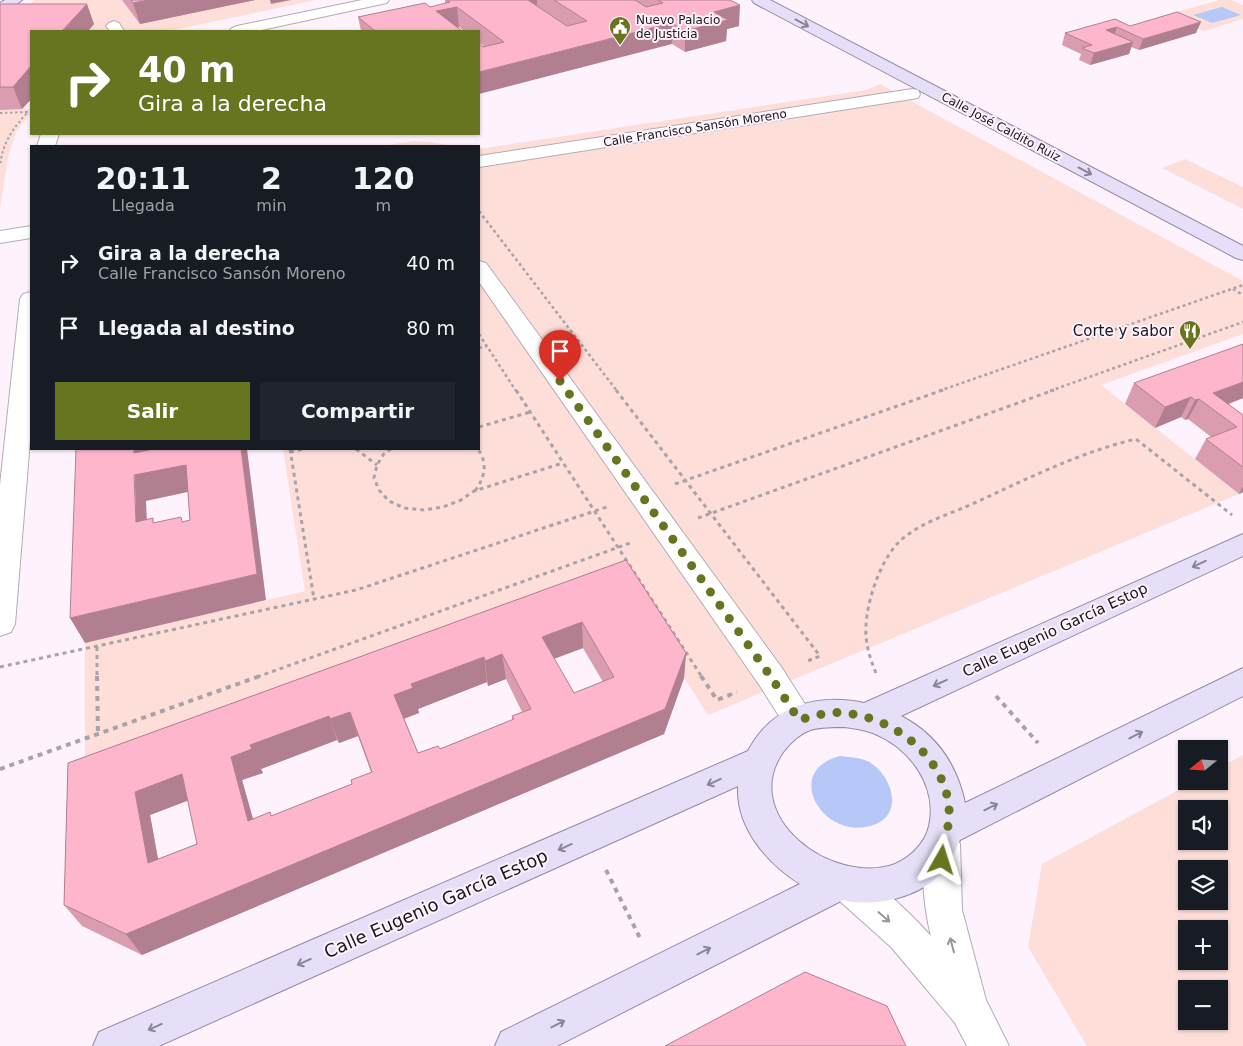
<!DOCTYPE html>
<html lang="es">
<meta charset="utf-8">
<style>
:root{--surface:#171b24;--page:#20242c;--text:#f1f3f6;--muted:#9ea1a6;--accent:#677420}
body{margin:0;font-family:"DejaVu Sans",sans-serif;background:var(--page);color:var(--text);height:100vh;display:flex;flex-direction:column;font-size:19px;white-space:nowrap}
*{box-sizing:border-box;margin:0}
p{font-size:16px;color:var(--muted)}
.icon{flex:none;width:28px;height:28px;fill:none;stroke:currentColor;stroke-width:2;stroke-linecap:round;stroke-linejoin:round}
.map{position:relative;flex:1;overflow:hidden}
.drawer{position:absolute;left:30px;top:145px;width:450px;height:305px;display:flex;flex-direction:column;background:var(--surface);border-radius:0px;box-shadow:0 1px 4px #0004}
.drawer>*{flex:none}
.top-card{position:absolute;left:30px;top:30px;width:450px;height:105px;border-radius:0px;box-shadow:0 1px 4px #0004;background:#677420;color:#fff;overflow:hidden}
.needle{width:32px;rotate:252deg}
.controls{position:absolute;left:1178px;top:740px;display:grid;gap:10px}
.controls a{display:grid;place-items:center;width:50px;height:50px;border-radius:0px;background:var(--surface);box-shadow:0 1px 4px #0004;font-size:25px}
.pin{position:absolute;display:grid;place-items:center;width:42px;height:42px;color:#fff;margin:-51px -21px;border-radius:50% 50% 50% 0;rotate:-45deg;box-shadow:0 0 5px #0007}
.pin .icon{rotate:45deg}
.me{position:absolute;width:55px;margin:-28px;rotate:6deg;stroke-linejoin:round;filter:drop-shadow(0 0 4px #0008)}
.turn{display:flex;align-items:center;gap:18px;height:105px;padding:0 25px;font-size:22px}
.turn .icon{width:65px;height:65px;stroke-width:2.5}
.turn b{display:block;font-size:35px;line-height:42px}
.eta{display:flex;justify-content:space-evenly;align-items:center;height:85px;text-align:center}
.eta b{font-size:30px;font-weight:600;line-height:35px}
.primary-button{display:flex;gap:10px;margin-top:auto;padding:10px 25px}
.primary-button a{flex:1;height:58px;border-radius:0px;background:var(--accent);color:#fff;font-size:20px;font-weight:600;line-height:58px;text-align:center}
.primary-button a+a{background:var(--page);color:var(--text)}
ul{padding:0;list-style:none}
li{display:flex;align-items:center;gap:15px;height:65px;padding:0 25px}
li div{flex:1}
li b{display:block;font-size:19px}
li em{font-style:normal}
.map>svg:first-child{display:block}
</style>
<div class="map">
<svg width="1243" height="1046" viewBox="0 0 1243 1046">
<rect width="100%" height="100%" fill="#fef3fd"/>
<!-- green -->
<path fill="#fdded9" fill-rule="evenodd" d="M35 0H316L169 31H31V100L23 109H31V113L16 132 8 157 0 208V25Z
M1219 0H1231L1243 5V19L1204 31 1166 15Z
M880 84 1243 281V334L1101 385 1239 494 708 715 625 586 85 787V643L305 591 283 449H479V149L866 90Z
M414 141 432 142 453 146H381Z
M1185 159 1243 187V209L1162 168Z
M1243 755V1046H1087L1028 947 1042 864 1195 781H1219V768ZM1186 809H1219V841H1186ZM1186 869H1219V901H1186ZM1186 929H1219V961H1186ZM1186 989H1219V1021H1186Z"/>
<!-- water -->
<path fill="#b6c8f8" d="M1222 7 1241 15 1212 23 1193 15Z
M840 756C849 757 858 757 867 761 889 771 906 811 876 824 825 845 780 771 840 756Z"/>
<g fill="none" stroke-linecap="round" stroke-linejoin="round">
<!-- minor casing -->
<g stroke="#b5abb4" stroke-width="2">
<path id="minor" d="M362 0H389L387 3 382 4 257 31H229L232 28 237 26Z
M114 21 119 23 124 31H110L106 26 109 23Z
M912 89 918 90 920 94 918 98 479 167V156Z
M41 134H59L55 146H37Z
M31 226V238L0 243V231Z
M479 261 486 263 782 668 815 720 810 730 799 734 788 730 760 686 479 282Z
M31 292V428L15 624 11 632 0 636V485L20 299 23 294Z
M942 827 955 832 960 844 962 910 986 1000 1009 1046H967L955 1023 891 947 834 896 829 884 834 872 847 867C874 877 911 914 931 936 924 909 918 858 929 832Z"/>
</g>
<!-- major casing -->
<g stroke="#948aa6" stroke-width="2">
<path id="major" d="M5 0H22L5 13 0 14V3Z
M752 0H770L1243 246V260L1236 258 754 3Z
M1243 534V556L901 716C936 734 957 765 965 803L1243 668V696L960 840C955 851 951 862 943 871 921 897 876 908 843 900L557 1046H495L501 1032 800 884C767 863 736 828 738 786L159 1046H93L99 1032 748 751C771 706 817 693 864 703ZM844 727C854 728 864 730 873 733 910 748 938 786 929 826 925 843 911 857 895 864 832 887 737 815 784 751 790 743 800 734 810 730 820 727 833 727 844 727Z"/>
</g>
<!-- path-far3 -->
<path stroke="#aaa2aa" stroke-width="2" stroke-dasharray="2.5 2.5" stroke-linecap="butt" d="M0 113 28 112C13 128 3 142 0 165"/>
<!-- path-far2 -->
<path stroke="#aaa2aa" stroke-width="2.5" stroke-dasharray="3 3" stroke-linecap="butt" d="M479 211 617 391
M1233 289 1243 295
M479 334 516 391
M479 348 487 346
M939 391 1243 285
M1050 391 1243 322"/>
<!-- path-far1 -->
<path stroke="#aaa2aa" stroke-width="3" stroke-dasharray="4 4" stroke-linecap="butt" d="M516 390 702 677
M616 390 820 656 805 662
M479 427 530 412
M290 449 314 599
M356 449 377 465
M391 449 385 452 377 465 374 478 379 490 389 501 404 508 424 510 443 507 461 500 474 491 563 463
M290 452 304 449
M675 484 943 390
M475 491C485 477 488 464 478 449
M698 518 1054 390
M97 647V677
M0 667 356 590 610 506
M876 673C871 661 867 649 866 636 864 609 878 565 897 544 916 524 945 516 970 505 1025 480 1077 453 1136 439L1232 515
M257 677 633 542"/>
<!-- path -->
<path stroke="#aaa2aa" stroke-width="4" stroke-dasharray="5 5" stroke-linecap="butt" d="M97 676 98 734
M701 676 717 700 737 692
M996 696 1038 743
M0 769 260 676
M606 870 641 940"/>
<!-- minor -->
<use href="#minor" fill="#fff" fill-rule="evenodd"/>
<!-- major -->
<use href="#major" fill="#e6dff7" fill-rule="evenodd"/>
</g>
<!-- wall -->
<path fill="#da9db0" fill-rule="evenodd" d="M122 0H255L140 24Z
M445 0H730L739 26 727 29 726 41 685 52 672 44 483 47 484 46 479 43V31H464L459 27 458 28 462 31H361L358 17 430 7 445 4Z
M0 4 94 24 88 31H31V99L22 109 0 110Z
M1130 26 1196 33 1139 50 1131 47 1129 54 1090 65 1079 60 1081 54 1062 45 1065 33Z
M1134 383 1243 398 1228 404 1243 415V492L1239 494 1195 459 1206 439 1211 437 1188 419 1185 420 1181 417 1155 428 1125 404Z
M626 560 686 653 684 678 664 734 142 955 82 926 64 905 68 763ZM583 648 603 682 574 693 554 659ZM506 679 522 712 512 716V720L440 749 418 753 404 718 419 713 418 709 487 682 488 686ZM358 736 371 772 352 784 272 816 253 819 242 780 263 773 261 769 337 740 339 743ZM188 800 197 844 158 859 150 815Z"/>
<!-- shaded-wall -->
<path fill="#b27f90" d="M149 0H255L140 24 133 3Z
M270 0H291L271 4Z
M518 0H537V9Z
M87 4 94 24 88 31H62Z
M740 5 739 26 727 29 726 41 685 52V31L714 12Z
M457 7 459 27 443 31 436 11Z
M1201 22 1196 33 1139 50 1143 39Z
M672 23V44L479 94V72Z
M1117 27 1113 39 1106 30Z
M1133 42 1129 54 1090 65 1094 53Z
M31 66V99L22 109 13 87Z
M1243 382V398L1213 410V393Z
M1191 397 1181 417 1155 428 1165 407Z
M1199 399 1188 419 1185 420 1195 400Z
M134 449H162L186 465 197 490 146 501 148 547 136 522Z
M241 449H247L266 600 85 643 70 618 257 574Z
M1243 486V492L1239 494Z
M582 622 583 648 545 662 542 637Z
M686 653 684 678 664 734 142 955 126 934Z
M502 654 506 679 488 686 485 661Z
M484 657 487 682 418 709 419 713 401 720 394 695 411 684Z
M350 712 358 736 339 743 330 719Z
M329 716 337 740 261 769 263 773 242 780 260 844 248 821 231 757 250 745Z
M182 774 195 798 150 815 163 886 148 863 135 792Z"/>
<!-- building -->
<path fill="#feb6cd" stroke="#b27f90" fill-rule="evenodd" d="M131 0H149L133 3Z
M447 0H528L567 26 587 21 554 0H635L646 7 663 3 658 0H730L740 5 714 12 728 20 685 31 672 23 479 72V44L483 47 504 42 457 7 436 11 462 31H375L358 17 425 3 430 7 450 2Z
M0 4H87L62 31H31V66L13 87H0Z
M1177 12 1201 22 1143 39 1117 27 1106 30 1133 42 1094 53 1082 48 1092 45 1065 33 1115 19 1130 26Z
M1243 344V382L1213 393 1243 415V467L1206 439 1237 427 1199 399 1195 400 1191 397 1165 407 1134 383Z
M76 449H134V453L149 450V449H241L257 574 70 618ZM186 465 190 520 182 522 181 517 153 523V518L136 522 134 475Z
M626 560 686 653 665 709 126 934 64 905 68 763ZM582 622 614 677 574 693 542 637ZM502 654 531 709 512 716 514 719 440 749 438 746 418 753 394 695 413 688 411 684 484 657 485 661ZM350 712 372 772 351 780 352 784 271 816 270 812 248 821 231 757 252 749 250 745 329 716 330 719ZM182 774 197 844 148 863 135 792Z
M805 972 887 1006 906 1046H665Z"/>
<!-- one-way arrows -->
<defs><path id="oneway-shaft" d="M-6 0H5M1.5-3L5.5 0L1.5 3" fill="none" stroke-width="1.6" stroke-linecap="round" stroke-linejoin="round" transform="scale(1.25)"/></defs>
<g stroke="#8a8594">
<use href="#oneway-shaft" transform="translate(802 23) rotate(28)"/>
<use href="#oneway-shaft" transform="translate(1085 171) rotate(28)"/>
<use href="#oneway-shaft" transform="translate(1199 564) rotate(155)"/>
<use href="#oneway-shaft" transform="translate(940 683) rotate(155)"/>
<use href="#oneway-shaft" transform="translate(1136 735) rotate(-27)"/>
<use href="#oneway-shaft" transform="translate(714 782) rotate(156)"/>
<use href="#oneway-shaft" transform="translate(991 807) rotate(-27)"/>
<use href="#oneway-shaft" transform="translate(565 847) rotate(156)"/>
<use href="#oneway-shaft" transform="translate(704 951) rotate(-27)"/>
<use href="#oneway-shaft" transform="translate(304 962) rotate(156)"/>
<use href="#oneway-shaft" transform="translate(558 1024) rotate(-27)"/>
<use href="#oneway-shaft" transform="translate(155 1027) rotate(156)"/>
</g>
<g stroke="#989698">
<use href="#oneway-shaft" transform="translate(884 917) rotate(41)"/>
<use href="#oneway-shaft" transform="translate(952 945) rotate(-105)"/>
</g>
<g fill="none" stroke-linecap="round" stroke-linejoin="round">
<!-- route -->
<path stroke="#677420" stroke-width="9" stroke-dasharray="0 16.2" d="M560 381 771 677 799 720C814 716 829 711 844 713 891 717 939 752 948 800 950 808 949 823 947 831 946 835 943 840 942 845 942 850 942 855 942 860"/>
</g>
<!-- icons -->
<defs>
<g id="civic-pin" transform="scale(1.125)"><path d="M0 17L-7.5 6A9.5 9.5 0 1 1 7.5 6Z" fill="#677420" stroke="#fef3fd"/><path d="M-.6-6.5H3V-4.5H.6V-3L4-1V1h2V6H-6V1h2V-1L-.6-3ZM-1.2 2.5V6h2.4V2.5Z" fill="#fff"/></g>
<g id="restaurant-pin" transform="scale(1.125)"><path d="M0 17L-7.5 6A9.5 9.5 0 1 1 7.5 6Z" fill="#677420" stroke="#fef3fd"/><path d="M-5-6h1v4h1v-4h1v4h1v-4h1v5L-1.5 .5V6h-2V.5L-5-1ZM5-6V6H3V1.5H1.5Q1.5-4 5-6Z" fill="#fff"/></g>
</defs>
<g fill-rule="evenodd">
<use href="#civic-pin" x="620" y="27"/>
<use href="#restaurant-pin" x="1190" y="331"/>
</g>
<g text-anchor="middle" stroke-width="4" stroke-linejoin="round" paint-order="stroke">
<!-- far-poi labels -->
<g font-size="12" fill="#1a161a" stroke="#fef3fd" text-anchor="start">
<text x="636" y="24">Nuevo Palacio<tspan x="636" dy="14">de Justicia</tspan></text>
</g>
<!-- far-street labels -->
<g font-size="12" fill="#1a161a" stroke="#fef3fd">
<text transform="translate(1001 127) rotate(28)" y="4">Calle José Caldito Ruiz</text>
<text transform="translate(695 128) rotate(-9)" y="4">Calle Francisco Sansón Moreno</text>
</g>
<!-- poi labels -->
<g font-size="15" fill="#1a161a" stroke="#fef3fd" text-anchor="end">
<text x="1174" y="336">Corte y sabor</text>
</g>
<!-- street labels -->
<g font-size="15" fill="#1a161a" stroke="#fef3fd">
<text transform="translate(1055 630) rotate(-25)" y="5">Calle Eugenio García Estop</text>
</g>
<!-- near-street labels -->
<g font-size="18" fill="#1a161a" stroke="#fef3fd">
<text transform="translate(436 904) rotate(-24)" y="6">Calle Eugenio García Estop</text>
</g>
</g>
</svg>
<div class="controls">
<a><svg class="needle" viewBox="-14 -14 28 28"><path d="M0-13l5 13h-10z" fill="#e53935"/><path d="M0 13l5-13h-10z" fill="#9ea1a6"/></svg></a>
<a><svg class="icon" aria-label="sound" viewBox="0 0 24 24"><path d="M4 9h4l5-4v14l-5-4H4zM17 9q2 3 0 6"/></svg></a>
<a><svg class="icon" aria-label="layers" viewBox="0 0 24 24"><path d="M12 4l9 5-9 5-9-5zM3 14l9 5 9-5"/></svg></a>
<a>+</a>
<a>−</a>
</div>
<div class="pin" style="left:560px;top:381px;background:#d93025"><svg class="icon" aria-label="arrive" viewBox="0 0 24 24"><path d="M6 21V4h12l-3 4 3 4H6"/></svg></div>
<svg class="me" style="left:942px;top:860px" viewBox="-20 -20 40 40"><path d="M0-17L14 15 0 8-14 15z" fill="#677420" stroke="#fff" stroke-width="4"/></svg>
<div class="top-card">
<div class="turn"><svg class="icon" aria-label="right" viewBox="0 0 24 24"><path d="M7 20v-9h11M14 6l5 5-5 5"/></svg><div><b>40 m</b>Gira a la derecha</div></div>
</div>
<section class="drawer">
<div class="eta">
<div><b>20:11</b><p>Llegada</p></div>
<div><b>2</b><p>min</p></div>
<div><b>120</b><p>m</p></div>
</div>
<ul>
<li><svg class="icon" aria-label="right" viewBox="0 0 24 24"><path d="M7 20v-9h11M14 6l5 5-5 5"/></svg><div><b>Gira a la derecha</b><p>Calle Francisco Sansón Moreno</p></div><em>40 m</em></li>
<li><svg class="icon" aria-label="arrive" viewBox="0 0 24 24"><path d="M6 21V4h12l-3 4 3 4H6"/></svg><div><b>Llegada al destino</b></div><em>80 m</em></li>
</ul>
<div class="primary-button"><a>Salir</a><a>Compartir</a></div>
</section>
</div>
